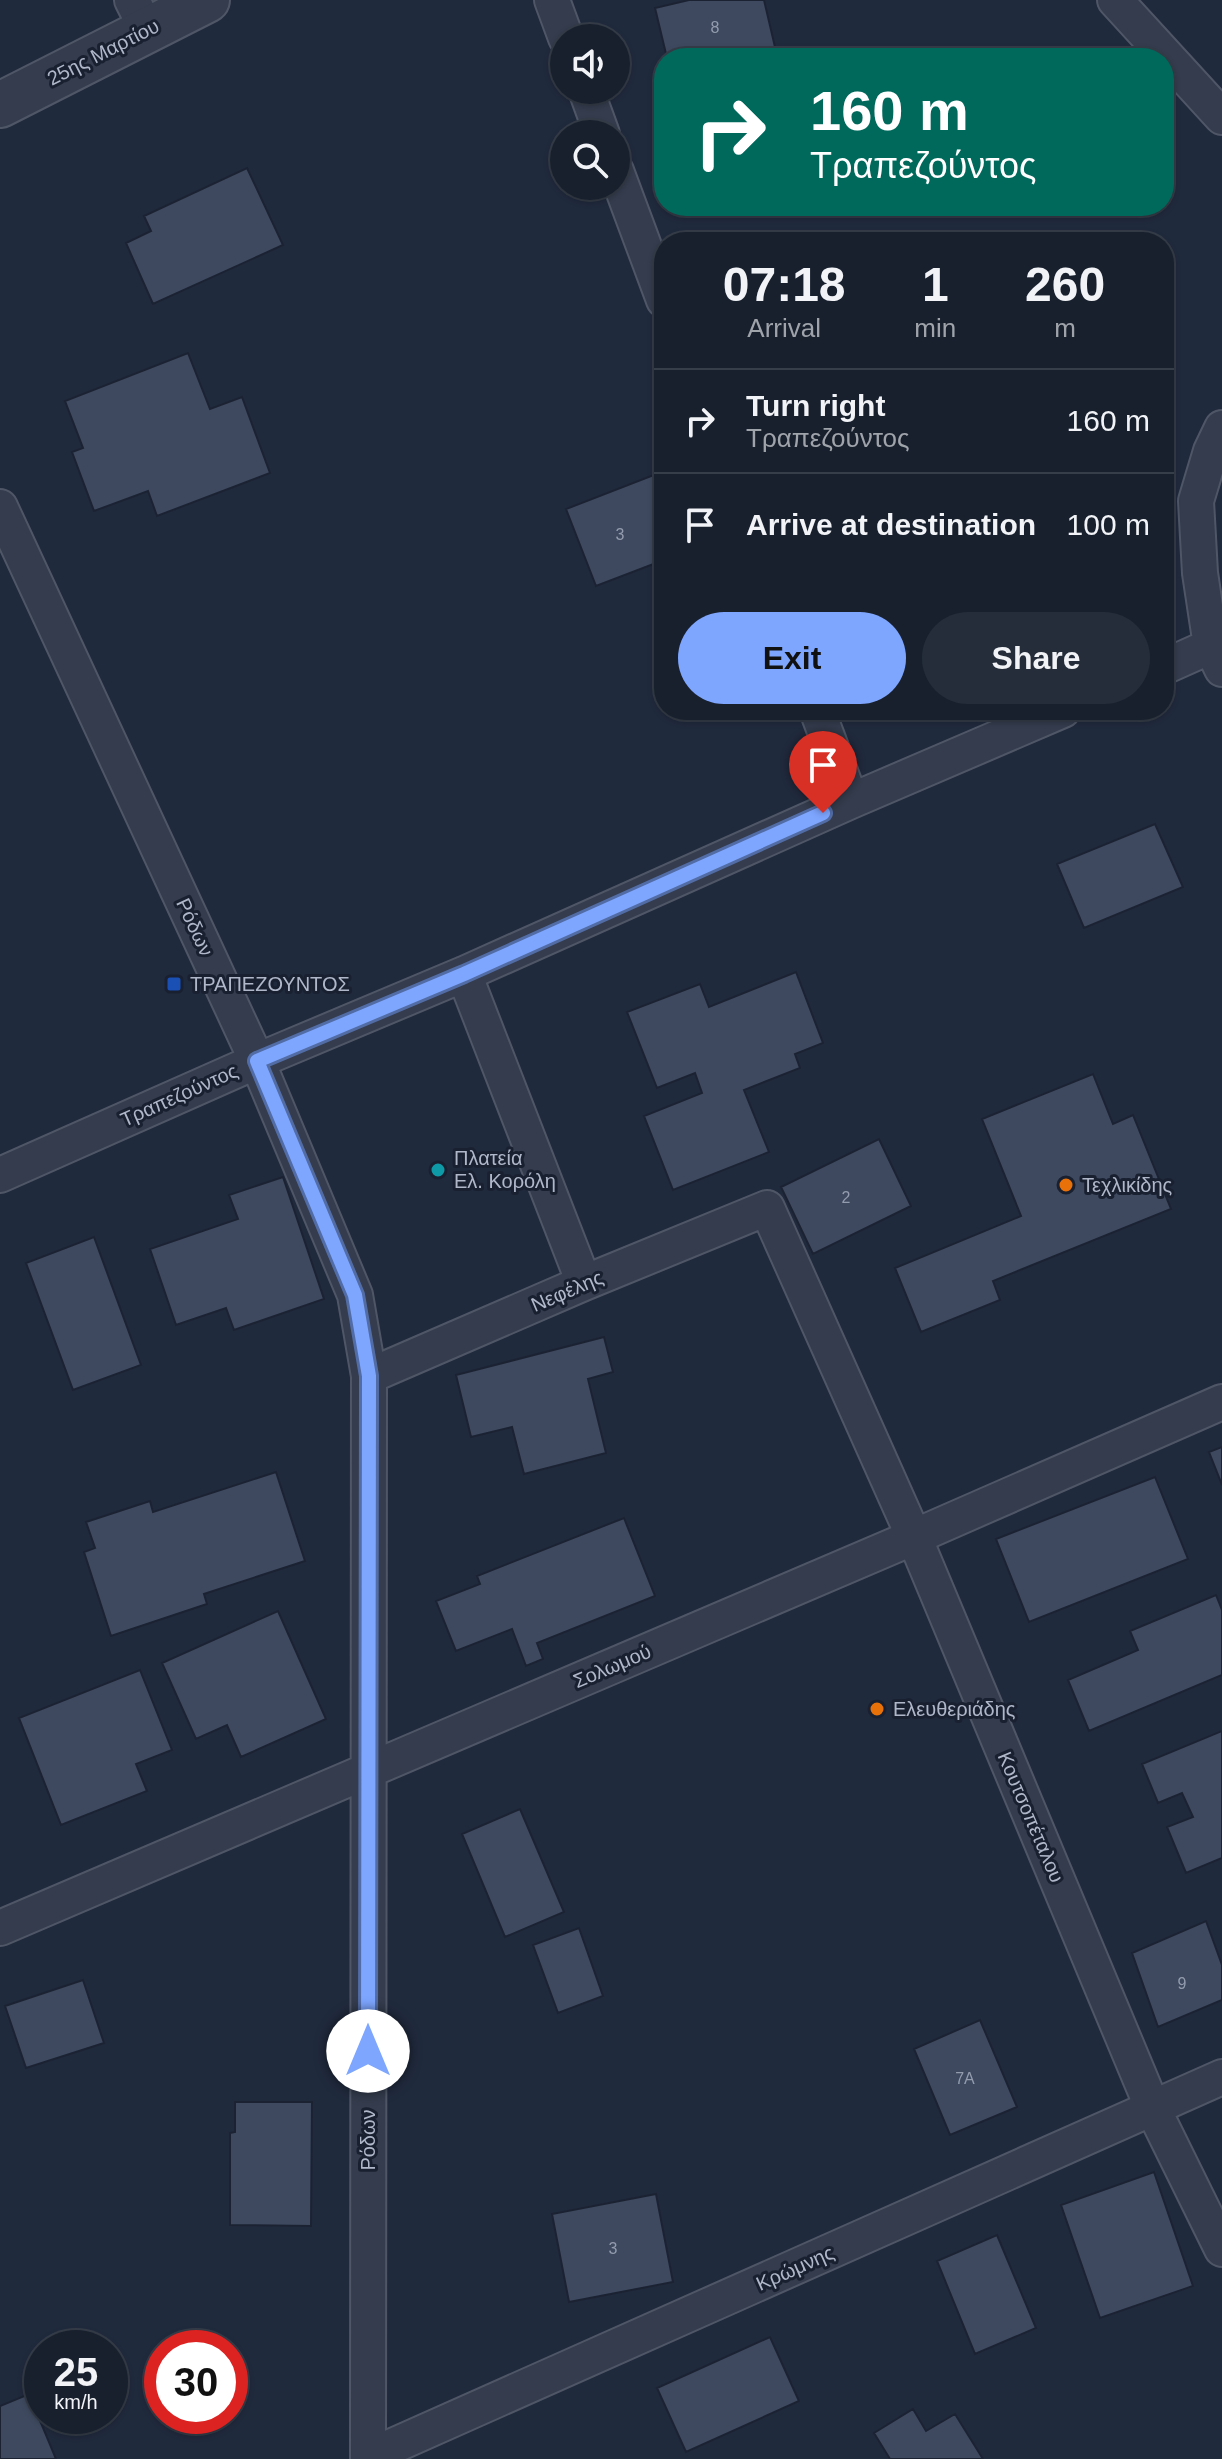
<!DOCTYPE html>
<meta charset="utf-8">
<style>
:root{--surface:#18202e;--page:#252d3a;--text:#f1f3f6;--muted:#9fa3aa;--line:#363e4a;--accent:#7ea6ff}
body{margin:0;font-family:Helvetica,sans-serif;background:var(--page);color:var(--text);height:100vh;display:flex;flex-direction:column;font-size:30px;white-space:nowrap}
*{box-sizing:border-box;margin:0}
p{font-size:26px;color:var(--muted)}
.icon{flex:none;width:44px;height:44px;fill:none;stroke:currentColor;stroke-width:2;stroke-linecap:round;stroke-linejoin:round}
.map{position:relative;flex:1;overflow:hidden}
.side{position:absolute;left:654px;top:232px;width:520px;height:488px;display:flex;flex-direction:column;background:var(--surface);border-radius:32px;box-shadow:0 2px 6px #0004,0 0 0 2px var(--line)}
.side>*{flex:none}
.guide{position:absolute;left:654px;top:48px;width:520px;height:168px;border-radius:32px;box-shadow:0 2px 6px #0004,0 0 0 2px var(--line);background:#00695c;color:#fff;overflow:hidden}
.buttons{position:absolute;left:550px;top:24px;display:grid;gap:16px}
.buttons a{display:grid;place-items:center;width:80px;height:80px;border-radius:50%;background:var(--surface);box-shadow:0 2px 6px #0004,0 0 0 2px var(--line);font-size:40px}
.speed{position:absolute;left:24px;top:2330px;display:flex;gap:16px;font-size:40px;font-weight:700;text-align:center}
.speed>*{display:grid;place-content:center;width:104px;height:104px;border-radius:50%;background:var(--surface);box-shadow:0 2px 6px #0004,0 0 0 2px var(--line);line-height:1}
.speed small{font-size:20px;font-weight:400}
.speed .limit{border:12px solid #d22;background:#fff;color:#111}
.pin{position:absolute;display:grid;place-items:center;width:68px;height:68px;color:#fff;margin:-82px -34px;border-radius:50% 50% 50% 0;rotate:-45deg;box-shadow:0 0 8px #0007}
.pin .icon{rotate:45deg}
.me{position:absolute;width:88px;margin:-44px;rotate:0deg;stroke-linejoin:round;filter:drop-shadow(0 0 6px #0008)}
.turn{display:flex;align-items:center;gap:28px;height:168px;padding:0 24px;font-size:36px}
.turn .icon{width:104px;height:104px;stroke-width:2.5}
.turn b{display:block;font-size:56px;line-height:68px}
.eta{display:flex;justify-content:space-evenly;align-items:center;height:136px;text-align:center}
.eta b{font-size:48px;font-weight:700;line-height:56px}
.primary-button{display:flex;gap:16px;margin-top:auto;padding:16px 24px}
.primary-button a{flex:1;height:92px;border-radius:48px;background:var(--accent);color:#111;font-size:32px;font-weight:700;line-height:92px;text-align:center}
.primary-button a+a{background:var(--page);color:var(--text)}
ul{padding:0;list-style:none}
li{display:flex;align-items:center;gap:24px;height:104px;padding:0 24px;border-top:2px solid var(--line)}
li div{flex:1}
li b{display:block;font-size:30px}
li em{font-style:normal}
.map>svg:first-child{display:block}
</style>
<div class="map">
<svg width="1222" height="2459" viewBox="0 0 1222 2459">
<rect width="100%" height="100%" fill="#202a3d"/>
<!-- building -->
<path fill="#3e495f" stroke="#1b2333" stroke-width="2" d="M689 0H764L775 47 741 55 742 58H667L655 8Z
M247 168 283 245 153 304 126 243 151 231 144 216Z
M188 353 210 409 242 397 270 473 157 516 148 491 94 511 72 452 83 448 65 401Z
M664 471V560L596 586 566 509Z
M1155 824 1183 887 1084 928 1057 864Z
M796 972 823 1043 795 1054 800 1068 744 1090 769 1152 673 1190 644 1116 702 1093 695 1073 657 1088 627 1012 700 984 709 1007Z
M1093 1074 1113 1124 1133 1115 1171 1209 993 1281 1000 1300 921 1332 895 1268 1021 1216 982 1119Z
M879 1139 911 1206 813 1254 781 1187Z
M283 1177 324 1299 234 1330 226 1308 176 1325 150 1249 238 1219 229 1195Z
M94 1237 141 1365 73 1390 26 1263Z
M604 1337 613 1372 588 1379 606 1453 524 1474 512 1427 471 1437 456 1375Z
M1222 1447V1485L1209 1452Z
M276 1472 305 1561 204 1594 207 1604 111 1636 84 1552 95 1548 86 1522 150 1501 153 1512Z
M1155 1477 1188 1559 1029 1622 996 1539Z
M624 1518 655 1596 537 1643 543 1659 526 1666 512 1629 456 1651 436 1601 480 1584 477 1576Z
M1216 1595 1222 1610V1675L1089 1731 1068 1680 1138 1650 1130 1631Z
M278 1611 326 1719 241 1757 227 1725 196 1739 162 1663Z
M140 1670 172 1750 136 1764 147 1791 61 1825 19 1718Z
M1222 1731V1858L1186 1873 1167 1827 1193 1817 1182 1793 1158 1803 1142 1764Z
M520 1809 564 1912 505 1937 462 1834Z
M1206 1921 1222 1965V2000L1158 2027 1132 1953Z
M579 1928 603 1996 558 2013 533 1945Z
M83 1980 104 2043 26 2068 5 2006Z
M980 2020 1017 2107 950 2135 914 2049Z
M235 2102H312L311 2226 230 2225V2133L235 2132Z
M1154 2172 1193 2286 1100 2318 1061 2205Z
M656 2194 673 2282 569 2302 552 2214Z
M997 2235 1036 2328 975 2354 937 2261Z
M770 2337 799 2401 686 2452 657 2388Z
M29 2394 56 2459H0V2406Z
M913 2409 926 2431 955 2414 983 2459H890L874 2433Z"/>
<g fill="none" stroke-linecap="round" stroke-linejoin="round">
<!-- minor casing -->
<g stroke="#4f5767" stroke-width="38">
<path id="minor" d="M132 0 147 30
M552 0 566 38
M1115 0 1222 117
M586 90 602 134
M616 171 664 300
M1222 428 1211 451 1196 501 1200 573 1211 646 1222 669
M0 507 257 1061 355 1295 369 1376 368 2459
M1164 667 1211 646
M817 710 851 801
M464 974 584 1283
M0 1175 257 1061 464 974 851 801 1063 710
M369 1376 584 1283 767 1208 914 1537 1153 2109 1222 2249
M0 1928 914 1537 1222 1402
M368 2457 1222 2077"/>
</g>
<!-- tertiary casing -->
<g stroke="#4f5767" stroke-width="48">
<path id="tertiary" d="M0 105 207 0"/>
</g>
<!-- minor -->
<use href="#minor" stroke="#343c4d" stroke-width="34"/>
<!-- tertiary -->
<use href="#tertiary" stroke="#343c4d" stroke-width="44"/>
</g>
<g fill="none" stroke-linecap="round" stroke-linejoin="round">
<!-- route casing -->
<g stroke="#526ca6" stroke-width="20">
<path id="route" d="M368 2051 369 1376 355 1295 257 1061 464 974 823 813"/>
</g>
<!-- route -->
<use href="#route" stroke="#7ea6ff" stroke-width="14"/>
</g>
<!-- markers -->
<rect fill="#1a4fb4" stroke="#192131" stroke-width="3" x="166" y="976" width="16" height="16" rx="4"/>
<circle fill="#0f9aa8" stroke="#192131" stroke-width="3" cx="438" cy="1170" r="8"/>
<g fill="#e8710a" stroke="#192131" stroke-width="3">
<circle cx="1066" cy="1185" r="8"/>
<circle cx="877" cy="1709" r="8"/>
</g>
<g text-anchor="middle" stroke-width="6" stroke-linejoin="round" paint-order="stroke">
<!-- number labels -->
<g font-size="16" fill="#939cae">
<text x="715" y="33">8</text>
<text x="620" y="540">3</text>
<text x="846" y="1203">2</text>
<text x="1182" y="1989">9</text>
<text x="965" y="2084">7A</text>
<text x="613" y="2254">3</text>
</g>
<!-- street labels -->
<g font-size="20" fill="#afb7c9" stroke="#192131">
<text transform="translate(103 52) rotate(-27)" y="7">25ης Μαρτίου</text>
<text transform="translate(195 927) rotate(65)" y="7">Ρόδων</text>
<text transform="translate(179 1095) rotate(-24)" y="7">Τραπεζούντος</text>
<text transform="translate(567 1291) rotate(-23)" y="7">Νεφέλης</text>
<text transform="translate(612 1666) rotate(-23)" y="7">Σολωμού</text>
<text transform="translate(1031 1817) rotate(67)" y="7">Κουτσοπέταλου</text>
<text transform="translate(368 2140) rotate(-90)" y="7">Ρόδων</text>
<text transform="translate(795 2268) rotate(-24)" y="7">Κρώμνης</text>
</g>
<!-- poi labels -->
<g font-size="20" fill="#afb7c9" stroke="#192131" text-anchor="start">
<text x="190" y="991">ΤΡΑΠΕΖΟΥΝΤΟΣ</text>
<text x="454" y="1165">Πλατεία<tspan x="454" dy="23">Ελ. Κορόλη</tspan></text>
<text x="1082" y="1192">Τεχλικίδης</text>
<text x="893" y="1716">Ελευθεριάδης</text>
</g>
</g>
</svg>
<div class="buttons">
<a><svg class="icon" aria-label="sound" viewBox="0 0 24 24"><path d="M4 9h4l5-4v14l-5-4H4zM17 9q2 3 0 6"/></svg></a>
<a><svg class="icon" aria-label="search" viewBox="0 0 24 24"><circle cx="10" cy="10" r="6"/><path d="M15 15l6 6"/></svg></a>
</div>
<div class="speed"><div>25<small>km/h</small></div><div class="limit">30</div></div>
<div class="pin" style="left:823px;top:813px;background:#d93025"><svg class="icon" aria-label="arrive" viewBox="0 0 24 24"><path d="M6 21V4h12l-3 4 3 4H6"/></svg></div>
<svg class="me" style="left:368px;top:2051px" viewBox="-20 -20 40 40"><circle r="19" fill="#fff"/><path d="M0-13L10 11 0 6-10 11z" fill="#7ea6ff"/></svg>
<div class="guide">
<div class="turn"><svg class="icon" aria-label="right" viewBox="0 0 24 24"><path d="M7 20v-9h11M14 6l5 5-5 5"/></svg><div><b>160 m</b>Τραπεζούντος</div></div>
</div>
<section class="side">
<div class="eta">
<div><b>07:18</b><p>Arrival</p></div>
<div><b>1</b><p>min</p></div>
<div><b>260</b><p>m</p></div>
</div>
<ul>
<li><svg class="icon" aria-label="right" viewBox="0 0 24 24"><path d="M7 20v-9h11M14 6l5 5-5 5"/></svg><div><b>Turn right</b><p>Τραπεζούντος</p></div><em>160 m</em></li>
<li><svg class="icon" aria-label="arrive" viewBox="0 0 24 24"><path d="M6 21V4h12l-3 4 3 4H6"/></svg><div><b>Arrive at destination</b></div><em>100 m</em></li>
</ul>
<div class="primary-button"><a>Exit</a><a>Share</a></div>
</section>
</div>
